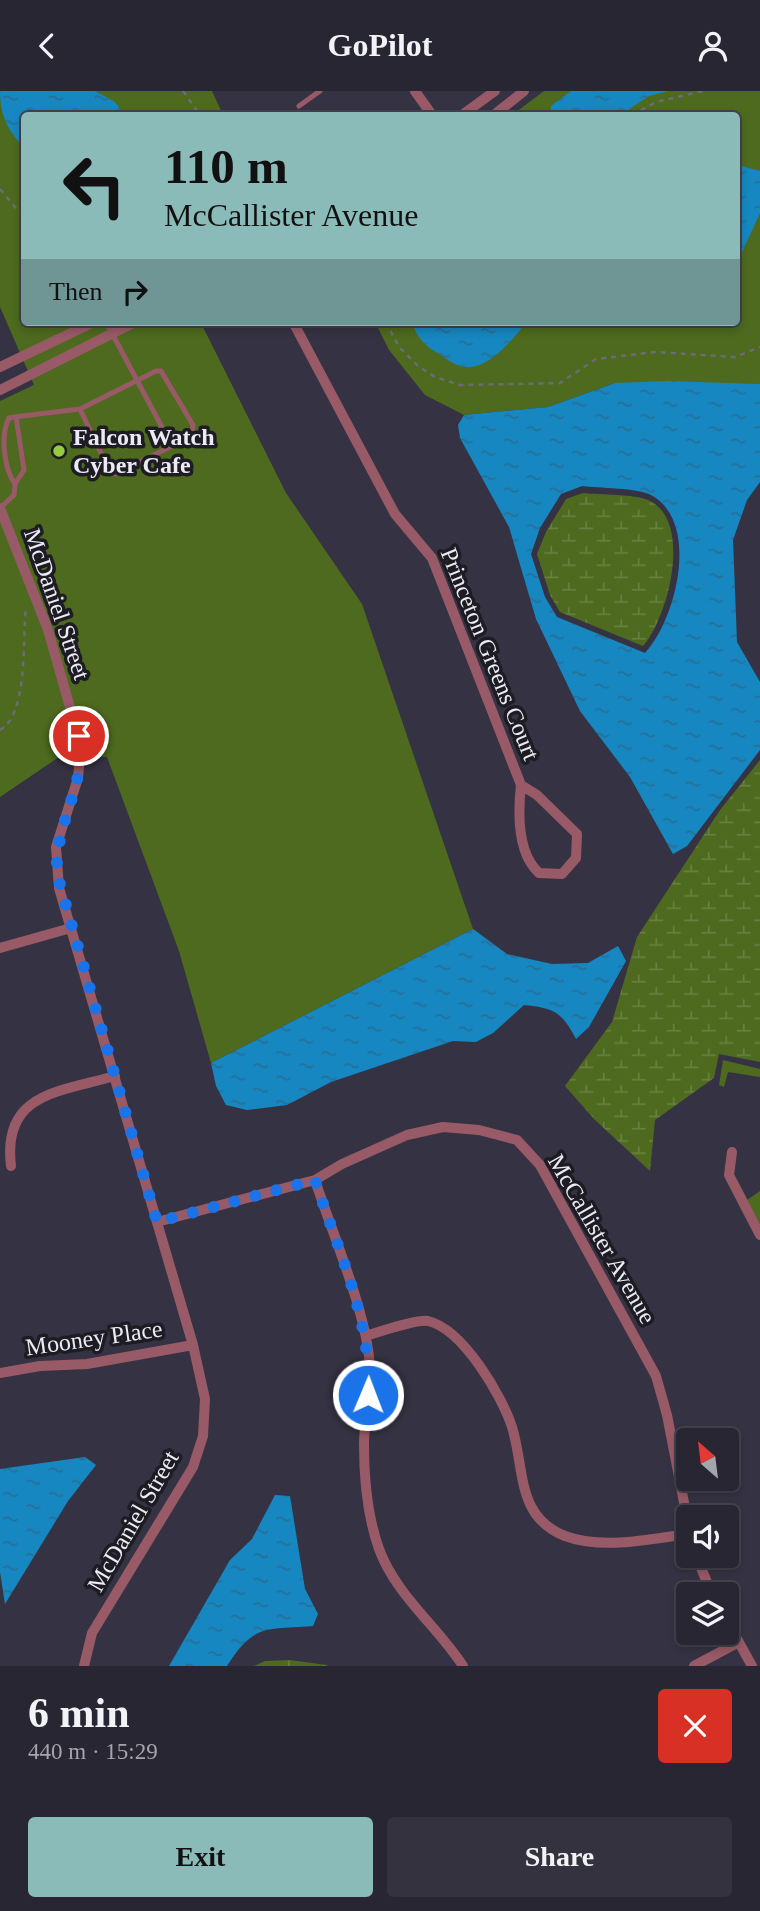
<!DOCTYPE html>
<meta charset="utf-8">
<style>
:root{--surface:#282632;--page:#34323e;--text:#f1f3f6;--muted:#a5a5ac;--line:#44434d;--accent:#8bbbb9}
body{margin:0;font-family:"Times New Roman",serif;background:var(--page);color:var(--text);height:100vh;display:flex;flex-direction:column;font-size:26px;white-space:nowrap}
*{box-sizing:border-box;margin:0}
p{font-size:23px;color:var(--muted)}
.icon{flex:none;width:38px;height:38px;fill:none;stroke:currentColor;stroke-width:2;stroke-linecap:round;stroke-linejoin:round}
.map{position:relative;height:1575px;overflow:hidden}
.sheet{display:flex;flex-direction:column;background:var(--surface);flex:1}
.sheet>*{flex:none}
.hud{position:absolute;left:21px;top:21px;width:719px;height:214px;border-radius:7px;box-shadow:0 4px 10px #0003,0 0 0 2px var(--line);background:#8bbbb9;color:#111;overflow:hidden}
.needle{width:46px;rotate:332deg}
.tools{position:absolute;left:676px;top:1337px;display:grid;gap:14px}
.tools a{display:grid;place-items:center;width:63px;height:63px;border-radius:7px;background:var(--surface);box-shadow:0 4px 10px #0003,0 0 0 2px var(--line);font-size:35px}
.pin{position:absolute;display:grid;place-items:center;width:60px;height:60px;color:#fff;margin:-30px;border:4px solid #fff;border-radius:50%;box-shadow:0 2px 7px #0007}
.me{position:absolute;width:77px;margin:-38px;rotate:1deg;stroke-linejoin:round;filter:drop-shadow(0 0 5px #0008)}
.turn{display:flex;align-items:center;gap:24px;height:147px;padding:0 28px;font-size:32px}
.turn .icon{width:91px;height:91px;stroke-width:2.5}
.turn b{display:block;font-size:49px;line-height:60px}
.then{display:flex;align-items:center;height:66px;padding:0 28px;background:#0003;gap:14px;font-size:26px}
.round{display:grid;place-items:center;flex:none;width:74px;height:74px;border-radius:7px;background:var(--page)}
.overview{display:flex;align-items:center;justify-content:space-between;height:119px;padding:0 28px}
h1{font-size:42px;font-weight:600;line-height:52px}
.cta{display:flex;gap:14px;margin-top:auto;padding:14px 28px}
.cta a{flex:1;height:80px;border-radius:7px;background:var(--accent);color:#111;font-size:28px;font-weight:600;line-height:80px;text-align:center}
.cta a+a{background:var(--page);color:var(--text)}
header{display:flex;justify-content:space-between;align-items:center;height:91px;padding:0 28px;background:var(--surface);font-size:32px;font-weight:600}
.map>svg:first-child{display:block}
</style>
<header><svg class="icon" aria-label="back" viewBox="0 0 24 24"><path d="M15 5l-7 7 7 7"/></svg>GoPilot<svg class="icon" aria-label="person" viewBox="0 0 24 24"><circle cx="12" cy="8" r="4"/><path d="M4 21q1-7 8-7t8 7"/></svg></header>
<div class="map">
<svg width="760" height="1575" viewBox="0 0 760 1575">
<defs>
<pattern id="wetland-marsh" width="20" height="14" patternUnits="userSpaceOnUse" patternTransform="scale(1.75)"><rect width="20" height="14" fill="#4d6a1e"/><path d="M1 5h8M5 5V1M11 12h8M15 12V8" fill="none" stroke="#677f3f"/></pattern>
<pattern id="water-ripples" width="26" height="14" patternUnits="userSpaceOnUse" patternTransform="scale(1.75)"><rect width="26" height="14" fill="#1687c0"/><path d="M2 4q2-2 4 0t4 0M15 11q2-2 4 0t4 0" fill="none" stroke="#277097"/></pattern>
</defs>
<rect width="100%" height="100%" fill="#353343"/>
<!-- grass -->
<path fill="#4d6a1e" d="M0 0H212L223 24H24V231H207L202 234 286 402 362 513 473 838 211 972 179 860 107 666 62 664 0 706V310L34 294 0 216Z
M544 0H760V293L615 292 548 316 464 324 425 304 389 259 375 231H737V24H512Z
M723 969 760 978V986L728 981 724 996 719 994Z
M760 1100V1133L747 1109Z"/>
<!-- wetland -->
<path fill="url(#wetland-marsh)" d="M583 402C600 404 634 403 648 409 694 429 668 527 643 555L560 521 550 504 537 463 546 441 566 408Z
M760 669V971L719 963 714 987 655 1029 650 1080 594 1028 565 995 612 931 637 846 720 719Z
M290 1569 326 1574 328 1575H254L265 1570Z"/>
<!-- water -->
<path fill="url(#water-ripples)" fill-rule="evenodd" d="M0 0H95L115 11 124 24H24V57C8 39 0 25 0 0Z
M571 0H669L649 5 620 24H551V15Z
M737 74 760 80V122L737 172Z
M413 231H527C512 248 487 283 460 275 452 273 443 265 436 261 425 255 414 243 413 231Z
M667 290 760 293V391L747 409 733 449 737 551 760 591V659L687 755 673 763 630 686 580 620 536 528 509 436 460 347 458 334 464 324 548 316 615 292ZM582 395C598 397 639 397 651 404 701 431 676 529 645 562L557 526 545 506 531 463 540 437 561 403Z
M473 838 507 863 552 873 588 872 618 855 626 870 589 936 576 948C562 921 554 917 524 914L493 942 476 951 453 950 331 991 287 1014 247 1019 226 1014 216 995 211 972Z
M85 1366 96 1374 68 1410 5 1513 0 1481V1378Z
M275 1404 290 1405 305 1498 318 1523 313 1535C266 1539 254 1532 227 1575H169L230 1469 252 1448Z"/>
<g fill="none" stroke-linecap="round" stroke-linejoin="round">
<!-- path -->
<path stroke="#6c6b79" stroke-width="2.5" stroke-dasharray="5 5" stroke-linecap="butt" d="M183 0 200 24
M632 24 656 11 703 0
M0 98 24 127
M386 231 399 256 418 275 435 286 460 294 560 292 596 268 655 261 735 266 760 256
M0 639C29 623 22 546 26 516"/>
<!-- service -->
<path stroke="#995a67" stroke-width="5" d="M299 15 320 0
M80 318 110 381 115 383 172 355 106 231
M16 326 24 379 15 393C4 378 0 344 9 327L14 326 80 318 156 280H161L193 334 192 343 172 355
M0 417 14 404 15 393"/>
<!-- minor -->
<path stroke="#995a67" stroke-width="10" d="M415 0 432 24
M462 24 495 0
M494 24 524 0
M293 231 395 423 432 467 521 694 537 704 577 743 576 767 562 783 539 782C517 762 518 721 521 694
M0 276 94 231
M0 299 135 231
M0 417 48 539 81 655 78 687 56 756 59 797 193 1254 205 1308 203 1345 193 1376 92 1542 84 1575
M0 857 71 837
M732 1061 729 1084 760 1144
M11 1075C2 1002 59 1001 115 985
M315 1089C332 1142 368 1224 370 1278 371 1303 364 1328 364 1353 364 1386 368 1427 379 1458 396 1504 437 1535 463 1575
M157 1131 315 1089 342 1073 407 1044 443 1036 479 1039 517 1049 540 1074 656 1285 667 1324 688 1432
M366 1245C379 1241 416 1228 428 1230 463 1238 502 1305 512 1336 525 1378 516 1426 565 1445 603 1459 649 1448 688 1443
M0 1282 40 1275 87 1273 193 1254
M696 1465 712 1503
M726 1528 752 1575
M694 1575 739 1551"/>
</g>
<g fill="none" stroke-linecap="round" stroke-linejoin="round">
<!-- route -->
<path stroke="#1a73e8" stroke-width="12" stroke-dasharray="0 21.6" d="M79 645C88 693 54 731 57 783L157 1131 315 1089C337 1157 373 1231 368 1304"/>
</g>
<!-- markers -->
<circle fill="#93cc3d" stroke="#1d1c23" stroke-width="2.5" cx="59" cy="360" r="7"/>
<g text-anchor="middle" stroke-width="7" stroke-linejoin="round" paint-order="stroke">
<!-- poi labels -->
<g font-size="24" font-weight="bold" fill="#ecebf5" stroke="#1d1c23" text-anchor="start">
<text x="73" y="354">Falcon Watch<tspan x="73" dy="28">Cyber Cafe</tspan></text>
</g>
<!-- street labels -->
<g font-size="24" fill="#ecebf5" stroke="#1d1c23">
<text transform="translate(57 513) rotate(71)" y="8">McDaniel Street</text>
<text transform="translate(490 563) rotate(68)" y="8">Princeton Greens Court</text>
<text transform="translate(602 1148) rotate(60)" y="8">McCallister Avenue</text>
<text transform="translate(94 1247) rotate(-8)" y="8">Mooney Place</text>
<text transform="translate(133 1430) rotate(-60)" y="8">McDaniel Street</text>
</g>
</g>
</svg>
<div class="tools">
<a><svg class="needle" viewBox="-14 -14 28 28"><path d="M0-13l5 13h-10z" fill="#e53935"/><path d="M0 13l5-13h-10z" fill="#a5a5ac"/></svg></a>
<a><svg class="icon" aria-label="sound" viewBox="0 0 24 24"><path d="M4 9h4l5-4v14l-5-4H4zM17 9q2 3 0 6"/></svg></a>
<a><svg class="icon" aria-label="layers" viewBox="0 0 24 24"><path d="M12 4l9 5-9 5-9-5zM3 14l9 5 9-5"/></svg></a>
</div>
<div class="pin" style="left:79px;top:645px;background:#d93025"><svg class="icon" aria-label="arrive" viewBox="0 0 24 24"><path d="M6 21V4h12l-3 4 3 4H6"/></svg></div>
<svg class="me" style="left:368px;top:1304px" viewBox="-20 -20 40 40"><circle r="17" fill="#1a73e8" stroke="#fff" stroke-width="3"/><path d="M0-11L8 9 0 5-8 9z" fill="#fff"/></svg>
<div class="hud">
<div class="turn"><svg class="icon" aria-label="left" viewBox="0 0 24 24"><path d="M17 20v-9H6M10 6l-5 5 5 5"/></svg><div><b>110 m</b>McCallister Avenue</div></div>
<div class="then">Then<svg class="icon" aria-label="right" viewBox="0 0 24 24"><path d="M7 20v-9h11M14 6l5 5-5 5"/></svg></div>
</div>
</div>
<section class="sheet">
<div class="overview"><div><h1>6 min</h1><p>440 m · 15:29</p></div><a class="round" style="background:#d93025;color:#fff"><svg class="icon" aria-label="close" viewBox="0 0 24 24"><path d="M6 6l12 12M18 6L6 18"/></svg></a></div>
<div class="cta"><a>Exit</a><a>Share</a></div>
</section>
